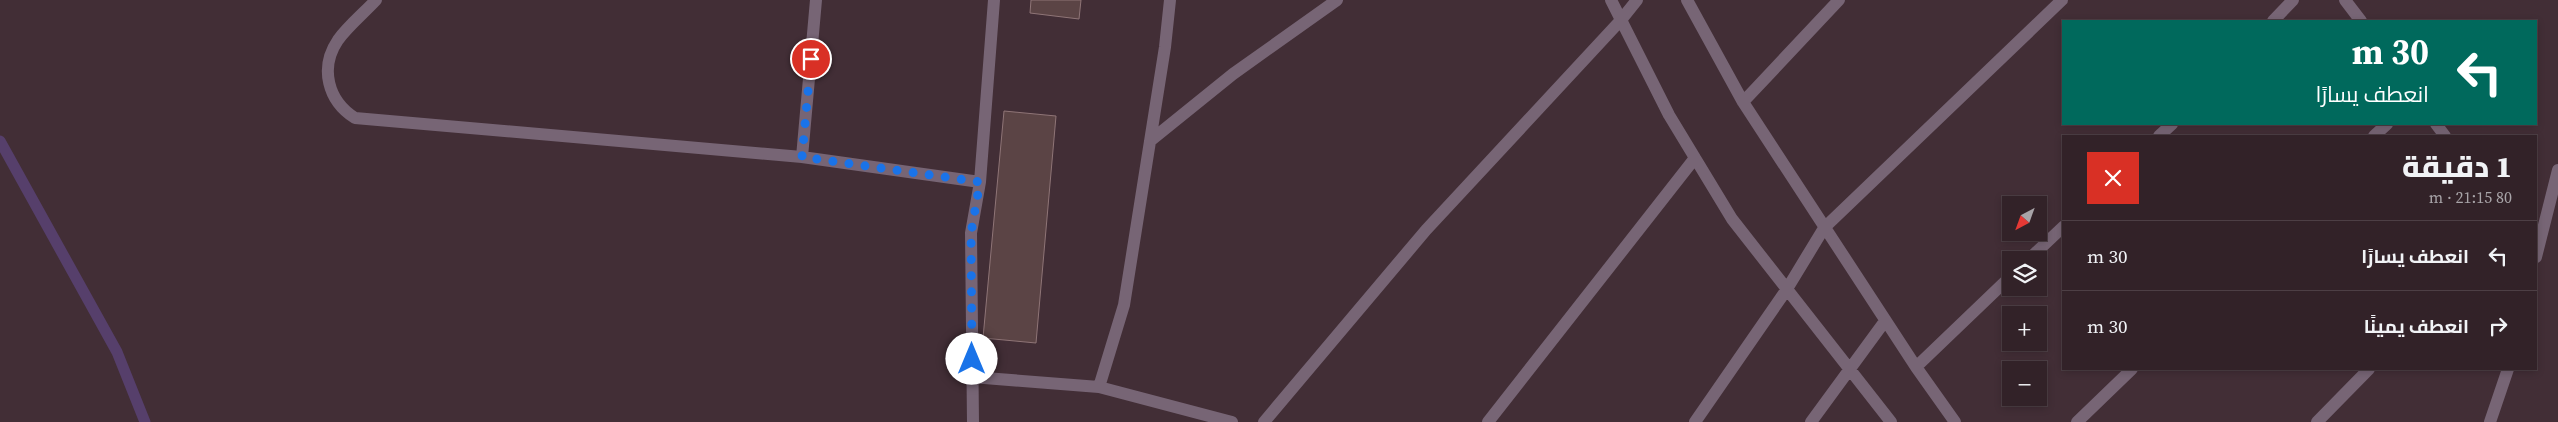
<!DOCTYPE html>
<html lang="ar">
<meta charset="utf-8">
<style>
:root{--surface:#322228;--page:#3d2f34;--text:#f1f3f6;--muted:#a8a4a8;--line:#4d3f45}
body{margin:0;font-family:"Source Serif 4",Cairo,serif;background:var(--page);color:var(--text);direction:rtl;height:100vh;display:flex;flex-direction:column;font-size:19px;white-space:nowrap}
*{box-sizing:border-box;margin:0}
p{font-size:16px;color:var(--muted)}
.icon{flex:none;width:28px;height:28px;fill:none;stroke:currentColor;stroke-width:2;stroke-linecap:round;stroke-linejoin:round}
.map{position:relative;flex:1;overflow:hidden;direction:ltr}
.details{position:absolute;left:2062px;top:135px;width:475px;height:235px;display:flex;flex-direction:column;background:var(--surface);border-radius:0px;box-shadow:0 2px 8px #0003,0 0 0 1px var(--line);direction:rtl}
.details>*{flex:none}
.top-card{position:absolute;left:2062px;top:20px;width:475px;height:105px;border-radius:0px;box-shadow:0 2px 8px #0003,0 0 0 1px var(--line);direction:rtl;background:#00695c;color:#fff;overflow:hidden}
.needle{width:32px;rotate:221deg}
.tools{position:absolute;left:2002px;top:196px;display:grid;gap:10px}
.tools a{display:grid;place-items:center;width:45px;height:45px;border-radius:0px;background:var(--surface);box-shadow:0 2px 8px #0003,0 0 0 1px var(--line);font-size:25px}
.pin{position:absolute;display:grid;place-items:center;width:42px;height:42px;color:#fff;margin:-21px;border:2px solid #fff;border-radius:50%;box-shadow:0 1px 5px #0007}
.me{position:absolute;width:55px;margin:-28px;rotate:0deg;stroke-linejoin:round;filter:drop-shadow(0 0 4px #0008)}
.turn{display:flex;align-items:center;gap:18px;height:105px;padding:0 25px;font-size:22px}
.turn .icon{width:65px;height:65px;stroke-width:2.5}
.turn b{display:block;font-size:35px;line-height:42px}
.round{display:grid;place-items:center;flex:none;width:52px;height:52px;border-radius:0px;background:var(--page)}
.overview{display:flex;align-items:center;justify-content:space-between;height:85px;padding:0 25px}
h1{font-size:30px;font-weight:800;line-height:38px}
ul{padding:0;list-style:none}
li{display:flex;align-items:center;gap:15px;height:70px;padding:0 25px;border-top:1px solid var(--line)}
li div{flex:1}
li b{display:block;font-size:19px}
li em{font-style:normal}
.map>svg:first-child{display:block}
</style>
<div class="map">
<svg width="2558" height="422" viewBox="0 0 2558 422">
<rect width="100%" height="100%" fill="#422e36"/>
<g fill="none" stroke-linecap="round" stroke-linejoin="round">
<!-- stream -->
<path stroke="#563f6b" stroke-width="11" d="M0 141 117 352 145 422"/>
</g>
<!-- building -->
<path fill="#5b4445" stroke="#8f7577" d="M1031 0H1081L1079 19 1030 13Z
M1004 111 1056 116 1036 343 983 338Z"/>
<g fill="none" stroke-linecap="round" stroke-linejoin="round">
<!-- street -->
<path stroke="#776575" stroke-width="12" d="M376 0C364 13 348 26 338 40 319 68 328 101 355 118L802 157 980 182
M1611 0 1669 115 1732 219 1891 422
M1687 0 1743 102 1916 367 1955 422
M2345 0 2361 21
M2273 21 2293 0
M1743 102 1839 0
M2436 124 2445 136
M2159 136 2172 124
M2374 136 2387 124
M1150 141 1233 74 1337 0
M802 157 816 0
M2536 257 2558 170
M2028 260 2064 226
M1916 367 2011 276
M972 377 1099 387 1232 422
M1099 387 1124 305 1165 47 1170 0
M973 422 971 233 980 182 994 0
M1264 422 1426 230 1621 20 1637 0
M1488 422 1695 158
M1695 422 1787 289 1824 228 2062 0
M1811 422 1885 321
M2077 422 2132 369
M2317 422 2369 369
M2490 422 2508 369"/>
</g>
<g fill="none" stroke-linecap="round" stroke-linejoin="round">
<!-- route -->
<path stroke="#1a73e8" stroke-width="9" stroke-dasharray="0 16.2" d="M811 59 802 157 980 182 971 233 972 359"/>
</g>
</svg>
<div class="tools">
<a><svg class="needle" viewBox="-14 -14 28 28"><path d="M0-13l5 13h-10z" fill="#e53935"/><path d="M0 13l5-13h-10z" fill="#a8a4a8"/></svg></a>
<a><svg class="icon" aria-label="layers" viewBox="0 0 24 24"><path d="M12 4l9 5-9 5-9-5zM3 14l9 5 9-5"/></svg></a>
<a>+</a>
<a>−</a>
</div>
<div class="pin" style="left:811px;top:59px;background:#d93025"><svg class="icon" aria-label="arrive" viewBox="0 0 24 24"><path d="M6 21V4h12l-3 4 3 4H6"/></svg></div>
<svg class="me" style="left:972px;top:359px" viewBox="-20 -20 40 40"><circle r="19" fill="#fff"/><path d="M0-13L10 11 0 6-10 11z" fill="#1a73e8"/></svg>
<div class="top-card">
<div class="turn"><svg class="icon" aria-label="left" viewBox="0 0 24 24"><path d="M17 20v-9H6M10 6l-5 5 5 5"/></svg><div><b>30 m</b>انعطف يسارًا</div></div>
</div>
<section class="details">
<div class="overview"><div><h1>1 دقيقة</h1><p>80 m · 21:15</p></div><a class="round" style="background:#d93025;color:#fff"><svg class="icon" aria-label="close" viewBox="0 0 24 24"><path d="M6 6l12 12M18 6L6 18"/></svg></a></div>
<ul>
<li><svg class="icon" aria-label="left" viewBox="0 0 24 24"><path d="M17 20v-9H6M10 6l-5 5 5 5"/></svg><div><b>انعطف يسارًا</b></div><em>30 m</em></li>
<li><svg class="icon" aria-label="right" viewBox="0 0 24 24"><path d="M7 20v-9h11M14 6l5 5-5 5"/></svg><div><b>انعطف يمينًا</b></div><em>30 m</em></li>
</ul>
</section>
</div>
